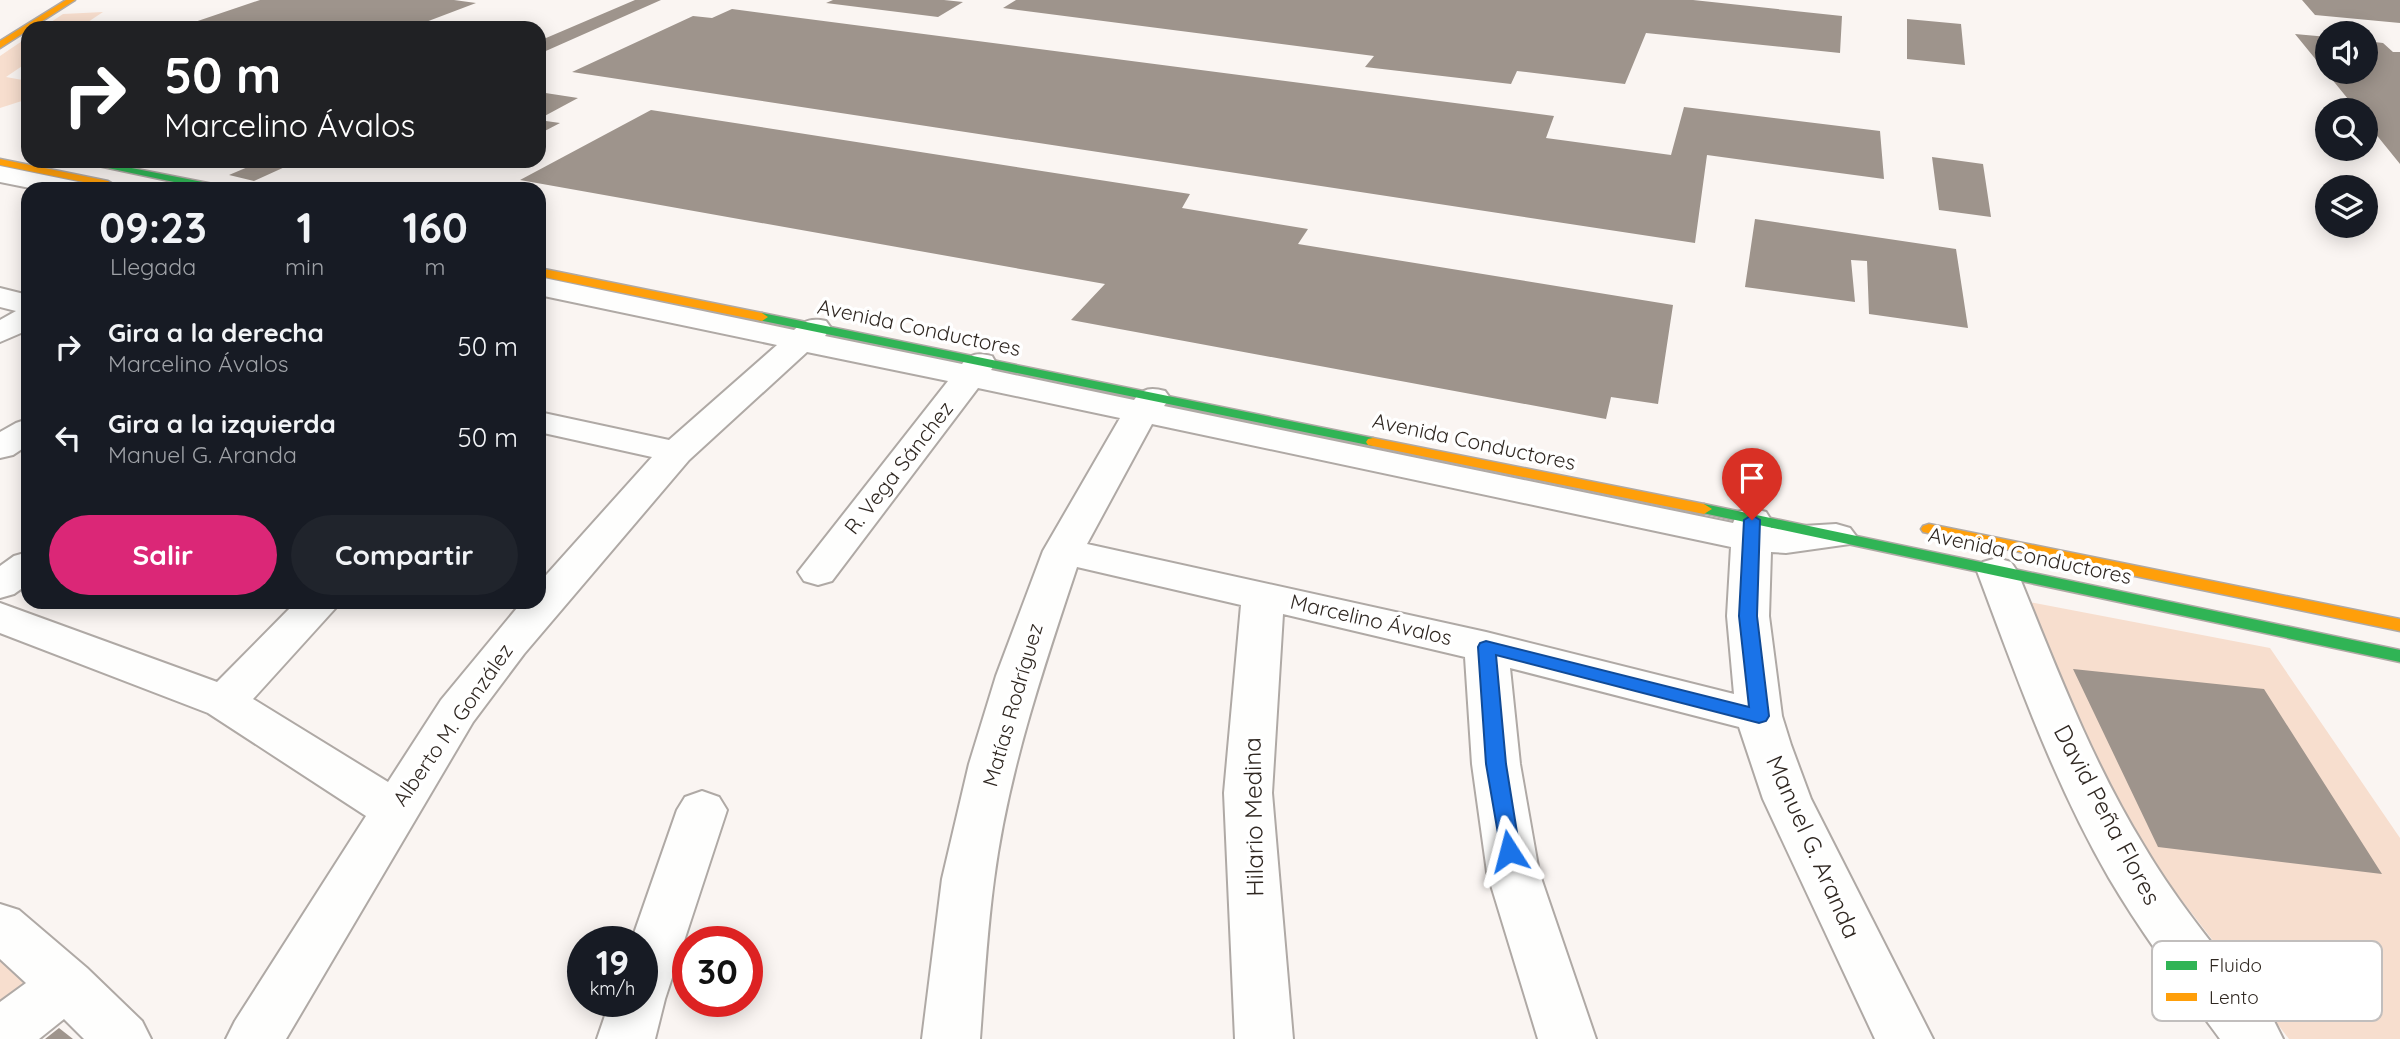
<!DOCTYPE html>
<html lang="es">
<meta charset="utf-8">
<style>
:root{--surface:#171b24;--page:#20242c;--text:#f1f3f6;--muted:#9ea1a6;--accent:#db2777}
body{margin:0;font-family:Quicksand,sans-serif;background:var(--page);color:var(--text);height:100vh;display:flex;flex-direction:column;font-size:26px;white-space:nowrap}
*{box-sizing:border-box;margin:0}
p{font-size:23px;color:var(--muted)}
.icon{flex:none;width:38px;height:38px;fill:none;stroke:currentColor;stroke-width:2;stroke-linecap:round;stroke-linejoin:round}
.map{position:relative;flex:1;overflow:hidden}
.details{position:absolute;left:21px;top:182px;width:525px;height:427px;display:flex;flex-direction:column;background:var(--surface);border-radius:21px;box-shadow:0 4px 18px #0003}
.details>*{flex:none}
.guide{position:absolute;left:21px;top:21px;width:525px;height:147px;border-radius:21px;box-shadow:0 4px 18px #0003;background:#202124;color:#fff;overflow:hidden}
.tools{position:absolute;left:2315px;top:21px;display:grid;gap:14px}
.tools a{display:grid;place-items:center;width:63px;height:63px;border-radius:50%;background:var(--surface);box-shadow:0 4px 18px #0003;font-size:35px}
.speed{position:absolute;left:567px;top:926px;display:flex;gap:14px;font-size:35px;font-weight:700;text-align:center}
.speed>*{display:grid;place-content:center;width:91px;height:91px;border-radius:50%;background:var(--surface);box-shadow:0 4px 18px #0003;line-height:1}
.speed small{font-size:18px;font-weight:400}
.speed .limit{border:10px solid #d22;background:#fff;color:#111}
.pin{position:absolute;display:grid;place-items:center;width:60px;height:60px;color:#fff;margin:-72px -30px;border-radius:50% 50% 50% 0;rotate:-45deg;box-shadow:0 0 7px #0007}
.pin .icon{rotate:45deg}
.me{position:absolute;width:77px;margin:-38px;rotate:351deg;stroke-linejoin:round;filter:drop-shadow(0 0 5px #0008)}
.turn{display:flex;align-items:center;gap:24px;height:147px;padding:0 28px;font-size:32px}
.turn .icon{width:91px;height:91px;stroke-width:2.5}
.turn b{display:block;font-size:49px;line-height:60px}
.eta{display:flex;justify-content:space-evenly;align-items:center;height:119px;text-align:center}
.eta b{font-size:42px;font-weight:700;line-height:49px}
.cta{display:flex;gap:14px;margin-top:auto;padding:14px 28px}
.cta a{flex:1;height:80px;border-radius:42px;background:var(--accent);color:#fff;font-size:28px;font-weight:700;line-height:80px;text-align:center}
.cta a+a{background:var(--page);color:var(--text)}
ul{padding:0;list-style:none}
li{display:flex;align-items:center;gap:21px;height:91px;padding:0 28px}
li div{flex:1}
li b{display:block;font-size:26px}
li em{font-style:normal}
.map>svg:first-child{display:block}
</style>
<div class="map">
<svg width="2400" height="1039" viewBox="0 0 2400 1039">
<rect width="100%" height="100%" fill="#faf5f2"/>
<!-- green -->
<path fill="#f7dece" d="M103 12 79 28H42L63 14Z
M28 37V62L6 77 28 81V99L0 108V56Z
M2024 601 2270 648 2400 838V1039H2289L2105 801Z
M0 957 31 988 0 1010Z"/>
<!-- building -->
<path fill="#9e948c" d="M260 0H454L476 3 410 28H177Z
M635 0H661L539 54V41Z
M833 0H944L963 2 938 17 826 3Z
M1016 0H1693L1842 16 1840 53 1646 33 1625 84 1517 71 1511 84 1365 67 1374 56 1003 8Z
M2302 0H2400V23L2315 15Z
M732 9 1554 116 1546 138 1671 155 1684 107 1880 131 1884 179 1707 155 1695 243 572 72 693 16 712 18Z
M1907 19 1961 24 1965 65 1907 59Z
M2295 34 2328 37V72H2366V41L2383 43 2393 52H2400V164L2366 122V110H2357Z
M539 92 578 98 539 119Z
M651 110 1190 194 1182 208 1308 229 1298 244 1673 305 1658 404 1611 397 1606 419 1071 320 1105 284 520 180Z
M539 120 560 123 539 134Z
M1932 157 1983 164 1991 217 1939 210Z
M262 161H298L254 181 229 175Z
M1755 219 1956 249 1968 328 1869 314 1867 261 1851 260 1855 302 1745 287Z
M2073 669 2264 689 2382 874 2158 847Z
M59 1028 73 1039H45Z"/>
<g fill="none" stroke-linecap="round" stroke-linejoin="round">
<!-- street casing -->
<g stroke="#afa9a5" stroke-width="4">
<path id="street" d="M0 166 83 183 87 189H35L0 182Z
M539 277 794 330C805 320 812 318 826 321L831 328 825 336 962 364C971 353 978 353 992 356L996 363 991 370 1134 400C1143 388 1151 387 1165 391L1170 398 1164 406 1733 523 1738 512 1752 508 1766 512 1771 520V528L1836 524 1850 528 1856 536 1850 544 1786 553 1771 552 1769 616 1782 716 1791 745 1811 799 1933 1039H1875L1763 799 1739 727 1510 668 1520 764 1539 872 1596 1039H1538L1487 872 1472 764 1465 657 1283 614 1272 793 1293 1039H1235L1224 793 1241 605 1077 567C1043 669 1008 772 994 880 987 932 984 986 980 1039H922L942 879 969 764 996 676 1043 551 1120 418 978 388 832 581 818 585 804 581 798 572 948 381 807 352 689 460 524 654 473 722 286 1039H226L235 1021 366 816 208 713 0 633V603L217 682 296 602H341L253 699 388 782 441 700 522 602H539V583L652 457 539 432V412L669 440 777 345 539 295ZM1152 424 1731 547 1727 616 1734 694 1486 632 1087 544Z
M0 288 28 295V330L0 342V320L16 311 0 307Z
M28 419V445L13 455 0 458V432L16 423Z
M28 552V584L14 594 0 598V566L14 556Z
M1997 558 2011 562 2017 571C2055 664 2091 760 2144 846 2181 909 2229 964 2274 1021L2283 1039H2220C2181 986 2142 934 2109 878 2053 781 2016 675 1977 571L1983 562Z
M702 791 719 797 727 810 665 999 655 1039H597L610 1001H642V942H631L677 810 685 797Z
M0 904 19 910 87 968 142 1021 151 1039H84L64 1019 39 1039H0V1002L26 983 0 959Z"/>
</g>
<!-- fast casing -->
<g stroke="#afa9a5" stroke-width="3">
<path id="fast" d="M75 161H96L223 186 228 189H207Z
M762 313 1373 438 1380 442 1373 446 758 320 756 317Z
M1704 504 2400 650V662L1698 512 1696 509Z"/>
</g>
<!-- slow casing -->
<g stroke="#afa9a5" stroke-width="3">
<path id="slow" d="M66 0H75L0 48V41Z
M0 159 108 181 113 184 108 187 0 165Z
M539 268 762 313 768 317 762 321 539 276Z
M1373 438 1704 504 1712 509 1704 514 1368 445 1366 442 1368 439Z
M1929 524 2400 619V631L1923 532 1921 529 1923 526Z"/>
</g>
<!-- street -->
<use href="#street" fill="#fefefd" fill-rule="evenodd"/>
<!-- fast -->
<use href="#fast" fill="#30b455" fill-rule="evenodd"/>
<!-- slow -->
<use href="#slow" fill="#ff9f0a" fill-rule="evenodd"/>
</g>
<!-- route -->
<path fill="#1a73e8" stroke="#114b97" stroke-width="2" d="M1752 515 1760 520 1757 616 1769 716 1766 721 1759 723 1496 655 1506 764 1520 851 1517 857 1509 859 1502 857 1486 764 1478 647 1480 643 1486 641 1749 707 1739 616 1744 520Z"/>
<g text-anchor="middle" stroke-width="7" stroke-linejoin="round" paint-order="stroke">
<!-- street labels -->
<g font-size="21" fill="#302822" stroke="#fff">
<text transform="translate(919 328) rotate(12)" y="7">Avenida Conductores</text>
<text transform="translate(1474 442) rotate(12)" y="7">Avenida Conductores</text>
<text transform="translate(899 468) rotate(-52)" y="7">R. Vega Sánchez</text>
<text transform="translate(2030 556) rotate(12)" y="7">Avenida Conductores</text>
<text transform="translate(1371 620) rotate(13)" y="7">Marcelino Ávalos</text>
<text transform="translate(1013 705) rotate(-74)" y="7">Matías Rodríguez</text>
<text transform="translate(453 725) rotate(-55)" y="7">Alberto M. González</text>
</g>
<!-- near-street labels -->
<g font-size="24" fill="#302822" stroke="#fff">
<text transform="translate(2107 815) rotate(62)" y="8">David Peña Flores</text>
<text transform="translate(1254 817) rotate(-91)" y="8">Hilario Medina</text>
<text transform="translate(1813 847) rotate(66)" y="8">Manuel G. Aranda</text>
</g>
</g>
<!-- legend -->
<rect x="2152" y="941" width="230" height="80" rx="10" fill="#fff" stroke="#c1bebd" stroke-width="2"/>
<rect x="2166" y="961" width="31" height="9" fill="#30b455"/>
<rect x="2166" y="993" width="31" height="8" fill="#ff9f0a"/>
<g font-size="19" fill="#302822">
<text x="2209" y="972">Fluido</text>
<text x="2209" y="1004">Lento</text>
</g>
</svg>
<div class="tools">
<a><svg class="icon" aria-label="sound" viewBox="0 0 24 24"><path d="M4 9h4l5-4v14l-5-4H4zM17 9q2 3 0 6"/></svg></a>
<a><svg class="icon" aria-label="search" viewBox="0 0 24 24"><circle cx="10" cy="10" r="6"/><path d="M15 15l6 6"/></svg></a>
<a><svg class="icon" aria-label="layers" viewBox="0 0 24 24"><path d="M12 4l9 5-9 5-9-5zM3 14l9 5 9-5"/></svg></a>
</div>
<div class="speed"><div>19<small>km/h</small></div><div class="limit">30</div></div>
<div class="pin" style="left:1752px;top:520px;background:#d93025"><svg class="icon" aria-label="arrive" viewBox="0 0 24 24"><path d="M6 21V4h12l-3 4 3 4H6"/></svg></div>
<svg class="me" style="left:1509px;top:851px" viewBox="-20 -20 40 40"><path d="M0-17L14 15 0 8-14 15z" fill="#1a73e8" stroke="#fff" stroke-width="4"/></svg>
<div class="guide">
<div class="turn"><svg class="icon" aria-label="right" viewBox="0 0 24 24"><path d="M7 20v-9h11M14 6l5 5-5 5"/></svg><div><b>50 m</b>Marcelino Ávalos</div></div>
</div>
<section class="details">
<div class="eta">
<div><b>09:23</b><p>Llegada</p></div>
<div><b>1</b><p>min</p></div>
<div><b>160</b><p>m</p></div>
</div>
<ul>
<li><svg class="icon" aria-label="right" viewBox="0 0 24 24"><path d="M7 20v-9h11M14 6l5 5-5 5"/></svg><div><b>Gira a la derecha</b><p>Marcelino Ávalos</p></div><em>50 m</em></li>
<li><svg class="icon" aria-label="left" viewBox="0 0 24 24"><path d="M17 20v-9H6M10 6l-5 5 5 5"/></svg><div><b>Gira a la izquierda</b><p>Manuel G. Aranda</p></div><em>50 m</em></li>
</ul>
<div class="cta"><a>Salir</a><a>Compartir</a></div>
</section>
</div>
